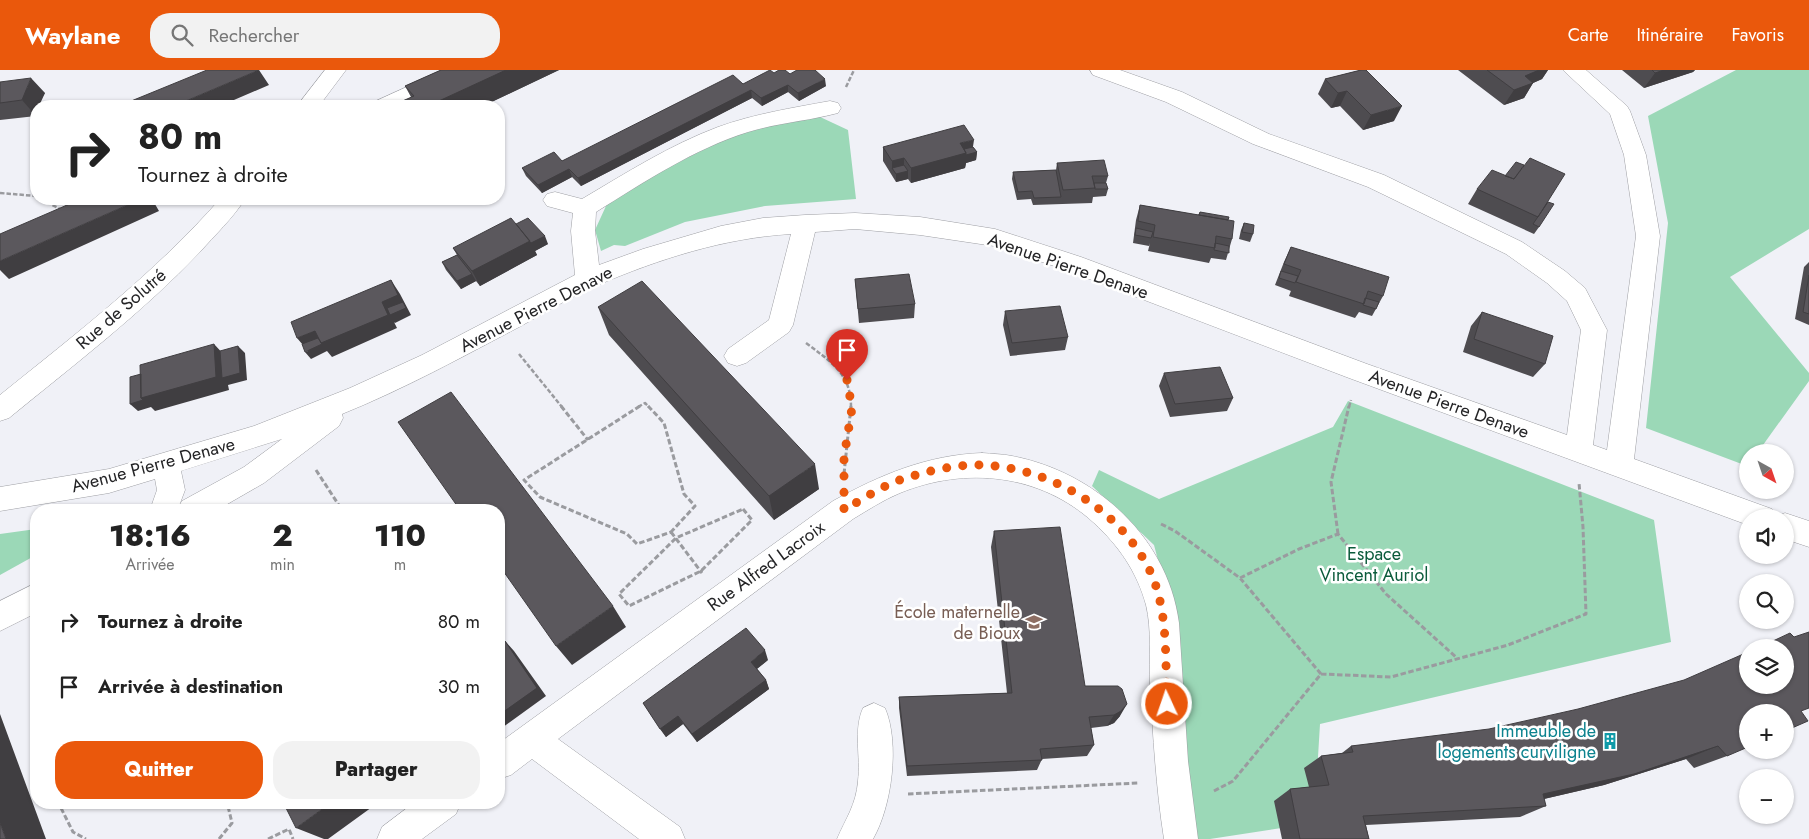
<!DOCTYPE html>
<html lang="fr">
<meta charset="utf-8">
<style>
:root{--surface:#fff;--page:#f2f2f2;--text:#222;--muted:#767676;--accent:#ea580c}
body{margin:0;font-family:Jost,sans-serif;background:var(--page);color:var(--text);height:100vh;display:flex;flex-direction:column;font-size:19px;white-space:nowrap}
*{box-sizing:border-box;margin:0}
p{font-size:16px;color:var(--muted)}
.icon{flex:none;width:28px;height:28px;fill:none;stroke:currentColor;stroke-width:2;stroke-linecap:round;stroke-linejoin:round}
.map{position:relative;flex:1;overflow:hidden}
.side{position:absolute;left:30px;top:434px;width:475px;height:305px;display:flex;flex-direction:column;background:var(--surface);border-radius:20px;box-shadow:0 1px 4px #0004}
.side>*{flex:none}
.top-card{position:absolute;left:30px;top:30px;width:475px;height:105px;border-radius:20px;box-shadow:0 1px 4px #0004;background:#fff;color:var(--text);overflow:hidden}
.needle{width:32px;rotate:140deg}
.fabs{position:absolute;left:1739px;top:374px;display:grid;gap:10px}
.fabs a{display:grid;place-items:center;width:55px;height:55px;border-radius:50%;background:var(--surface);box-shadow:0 1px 4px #0004;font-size:25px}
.pin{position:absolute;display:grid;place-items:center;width:42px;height:42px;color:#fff;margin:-51px -21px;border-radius:50% 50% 50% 0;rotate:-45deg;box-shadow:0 0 5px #0007}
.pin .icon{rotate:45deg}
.me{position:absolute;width:55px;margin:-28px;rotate:357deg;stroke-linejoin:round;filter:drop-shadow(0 0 4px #0008)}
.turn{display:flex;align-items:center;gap:18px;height:105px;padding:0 25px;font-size:22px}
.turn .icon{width:65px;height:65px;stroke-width:2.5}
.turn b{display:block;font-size:35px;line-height:42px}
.eta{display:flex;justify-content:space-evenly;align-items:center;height:85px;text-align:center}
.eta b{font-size:30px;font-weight:800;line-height:35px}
.primary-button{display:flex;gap:10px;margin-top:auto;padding:10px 25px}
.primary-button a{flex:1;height:58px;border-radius:20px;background:var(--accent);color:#fff;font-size:20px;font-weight:800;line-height:58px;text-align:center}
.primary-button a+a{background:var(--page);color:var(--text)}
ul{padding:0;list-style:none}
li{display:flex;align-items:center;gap:15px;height:65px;padding:0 25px}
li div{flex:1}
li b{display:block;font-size:19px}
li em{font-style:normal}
header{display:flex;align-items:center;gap:30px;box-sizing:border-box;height:70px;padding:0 25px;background:var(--accent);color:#fff}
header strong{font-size:24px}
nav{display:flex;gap:28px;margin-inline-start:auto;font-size:18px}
.search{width:350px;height:45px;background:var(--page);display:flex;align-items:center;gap:12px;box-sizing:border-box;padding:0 18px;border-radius:20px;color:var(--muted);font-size:19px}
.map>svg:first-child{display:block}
</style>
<header>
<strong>Waylane</strong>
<div class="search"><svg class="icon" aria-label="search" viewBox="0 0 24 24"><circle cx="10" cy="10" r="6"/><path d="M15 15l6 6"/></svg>Rechercher</div>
<nav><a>Carte</a><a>Itinéraire</a><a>Favoris</a></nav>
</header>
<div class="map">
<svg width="1809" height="769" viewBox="0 0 1809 769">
<rect width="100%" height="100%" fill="#f0f1f7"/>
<!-- green -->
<path fill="#9bd8b7" d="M1736 0H1809V159L1730 207 1809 303V311L1758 382H1748L1747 396 1646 358 1668 153 1648 46Z
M818 46 848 60 856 129 765 136 685 152 625 176 614 175 601 181 595 160 606 136 626 119 726 68 780 53Z
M1348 331 1654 450 1671 572 1320 654 1314 753 1210 769H1193L1172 543 1154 475 1092 416 1099 400 1159 429 1333 357Z
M36 459V485L0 505V464Z"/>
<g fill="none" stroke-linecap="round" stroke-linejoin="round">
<!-- minor casing -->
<g stroke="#9e9fa4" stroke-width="1">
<path id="minor" d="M325 0H346L319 36H297Z
M444 0H472L469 5 402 36H373L376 31Z
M1090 0H1120L1182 22 1269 64 1384 105 1522 172 1565 201 1585 218 1607 260 1593 375 1607 380 1636 166 1624 85 1610 44 1563 0H1586L1627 36 1630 41 1646 85 1660 166 1634 389 1772 439 1776 447 1785 443 1809 451V477L1785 469V448H1748V455L1349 308 1063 199 994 176 920 165 855 159 815 162 793 255 789 262 746 293 737 296 728 293 724 286 728 279 769 250 791 164C724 168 659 189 598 215 572 226 546 242 521 256 462 287 404 319 342 344L343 348 339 356 264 413 217 440H150L157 420 155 409 109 423 0 441V417L109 399 254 356 350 318 422 285 575 205 571 161 573 143 547 136 543 130 547 124 555 122 582 129C626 103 670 75 718 57 754 44 792 38 830 31L838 33 841 38 838 43C808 51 777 53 748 62 694 79 644 112 596 142L595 161 599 195 643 179 721 156 763 148 805 145 855 143 920 147 995 159 1081 187 1367 294 1567 365 1581 260 1567 231 1547 213 1506 184 1368 117 1253 74 1166 32 1093 5ZM282 369 244 397 182 431 179 436 185 420 181 401Z
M220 129H245C233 148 215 165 200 182 142 243 75 294 9 348L0 351V325C77 263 155 203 220 129Z
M982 383C992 384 1003 384 1012 386 1096 402 1168 468 1179 553L1188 691 1198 769H1164C1156 718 1153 666 1150 614 1149 588 1152 560 1146 535 1137 502 1119 476 1094 453 1041 404 966 396 900 423 883 430 868 440 853 449L558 669 680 757 685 769H639L532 689 511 705 499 709V673L833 431C880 405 927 385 982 383Z
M36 513V543L0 561V531Z
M874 633 885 638C900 673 892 736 873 769H837C846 748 856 735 858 711 861 687 853 660 863 638Z
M415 732H461L456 744 422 769H377L382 757Z"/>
</g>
<!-- path-far1 -->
<path stroke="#9a9b9f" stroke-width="2.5" stroke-dasharray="4.5 2" stroke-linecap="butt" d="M846 17 854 0
M0 123 36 126
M41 129 60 139
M806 273C831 292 851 303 851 337
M519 284 562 337
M638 337 645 333 649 337
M1349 337 1351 330"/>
<!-- path -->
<path stroke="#9a9b9f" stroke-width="3" stroke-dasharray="5.5 2.5" stroke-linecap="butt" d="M561 336 588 370
M640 336 524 410 540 427 627 464 637 474 671 462
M648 336 664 353 684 424 695 436 671 462
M316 400 342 440
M844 404 851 336
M743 439 752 450 701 501 629 536 619 524 676 468Z
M1161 454 1175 461 1240 508 1321 604 1233 711 1212 722
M671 462 702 503
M1338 464 1331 412 1349 336
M1240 508 1299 479 1338 464 1386 524 1457 588
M1321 604 1391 607 1508 575 1586 544 1583 457 1579 413
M908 724 1139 713
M62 732 59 734 73 762 86 769
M219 769 232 753 227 732
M268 769 289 759 293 769"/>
<!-- minor -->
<use href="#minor" fill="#fff" fill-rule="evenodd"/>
</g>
<!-- wall -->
<path fill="#4e4c50" d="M441 0H559L483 36 411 27 405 16Z
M1361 0 1394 51 1363 60 1340 36 1331 38 1318 24 1325 9Z
M1458 0H1548L1542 9 1533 13 1524 28 1504 35Z
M1622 0H1695L1693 2 1644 18Z
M774 3 790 4 826 16 799 31 788 22 762 36 752 28 581 116 572 107 542 123 526 106 522 98 562 91 743 14Z
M0 12 45 23 36 36V46L0 50Z
M883 77H973L977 82 976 90 966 93 965 98 911 113 908 109 896 112 883 91Z
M1057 93 1108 106 1106 113 1108 119 1106 126 1093 127 1092 133 1033 135 1031 129 1017 130 1012 109 1013 102 1056 100Z
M1477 119 1548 132 1539 157 1534 164 1468 134Z
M1140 135 1198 145 1200 142 1228 150 1232 169 1226 190 1211 188 1209 193 1148 181 1150 173 1149 176 1133 173 1136 150Z
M1244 153 1253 164 1250 172 1239 169 1241 160Z
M516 154 548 174 535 181 537 185 480 216 476 211 461 219 446 200 442 192 457 185 453 178Z
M1291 177 1383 226 1372 246 1359 242 1355 248 1289 226 1292 218 1291 221 1275 215 1284 192Z
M1809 192V255L1795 249 1804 197Z
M855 209 915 234 914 248 859 253Z
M598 237 819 419 774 450 609 265Z
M1005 241 1068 267 1065 280 1010 286 1003 255Z
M1482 242 1545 294 1533 307 1463 282 1471 256Z
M1164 303 1233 328 1227 341 1170 347 1159 316Z
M994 461 1085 616 1120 646 1114 653 1107 656 1091 658 1094 675 1087 686 1042 689 1037 700 907 706 899 638V627L1007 623 991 477Z
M768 590 757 599 766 610 769 619 697 672 683 654 666 667 643 633Z
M1801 641 1727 686 1694 698 1686 689 1604 715 1544 729 1546 736 1520 747 1366 755 1369 769H1282L1274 731 1290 719 1309 717 1304 698 1321 686 1342 683 1351 676Z"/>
<!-- shaded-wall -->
<path fill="#403e41" d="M259 0 269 15 220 36H174Z
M506 0H559L483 36H428Z
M1539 0H1548L1542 9 1533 13 1524 28 1504 35 1514 20 1525 6Z
M1664 0H1695L1693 2 1644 18 1655 3Z
M31 8 45 23 39 36H36V46L22 30Z
M825 9 826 16 799 31 798 23Z
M788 15V22L762 36 761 28Z
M751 20 752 28 581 116 578 108Z
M1347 21 1340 36 1331 38 1338 23Z
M1402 36 1394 51 1363 60 1371 45Z
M974 70 972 83 977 82 976 90 966 93 965 98 911 113V98L960 73Z
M904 88V102L908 101V109L896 112V104L892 98V91Z
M569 99 572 107 542 123 538 115Z
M141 129H152L159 141 9 209 0 200V191Z
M545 166 548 174 535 181 537 185 480 216 472 201 530 171Z
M472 204 476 211 461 219 457 211Z
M391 210 400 224 411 245 395 253 394 252 397 258 332 287 327 281 311 289 305 282 308 281 297 268 382 232Z
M214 274 227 288 238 276 245 283 247 310 228 315 229 320 155 341 151 337 138 341 130 334 141 328Z
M815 394 819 419 774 450 769 426Z
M613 536 626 557 572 595 556 576Z
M505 571 514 581 546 626 499 660V645Z
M765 580 768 590 754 601 751 592Z
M766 610 769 619 697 672 692 664Z
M1127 634 1120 646 1114 653 1107 656 1114 645Z
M0 644 46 769H6L0 753Z
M678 646 683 654 666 667 660 659Z
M1718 676 1686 689 1604 715 1517 735 1543 724Z
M332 732H379L328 769H324L296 758Z"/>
<!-- building -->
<path fill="#5b585d" stroke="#403e41" d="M207 0H259L174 36H119Z
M441 0H506L428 36H391L414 26 405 16Z
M770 0 774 3 779 0H785L790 4 797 0H815L825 9 798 23 788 15 761 28 751 20 578 108 569 99 538 115 522 98 554 82 562 91 733 5 743 14Z
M1361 0H1366L1402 36 1371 45 1347 21 1338 23 1325 9Z
M1487 0H1539L1525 6 1533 13 1514 20Z
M1652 0H1664L1655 3Z
M31 8 22 30 0 33V12Z
M964 55 974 70 960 73 966 83 911 98 904 88 892 91 883 77Z
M973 77 977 82 966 85V83L964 79Z
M1530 88 1565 104 1538 147 1477 119 1492 100 1514 109Z
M1104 90 1108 106H1092L1095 118 1063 120 1057 93Z
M1516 92 1524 95 1514 109 1505 106Z
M904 95 908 101 896 104 892 98Z
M1056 100 1061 127 1034 128 1032 121 1018 122 1013 102Z
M1094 113H1106L1108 119H1095Z
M81 129H141L0 191V164Z
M1548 132 1554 134 1539 157 1533 154Z
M1140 135 1234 151 1232 169 1216 166 1215 178 1153 167 1155 155 1138 151Z
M1200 142 1229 147 1228 150 1199 145Z
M511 148 530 171 472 201 453 178Z
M528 148 545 166 531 173 516 154Z
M1244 153 1254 155 1253 164 1242 162Z
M1136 158 1153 162 1151 168 1135 165Z
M1215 173 1229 176V183L1214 180Z
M1291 177 1389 207 1383 226 1368 221 1364 234 1296 212 1301 200 1284 194Z
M457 185 472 204 457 211 442 192Z
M1281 201 1298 206 1295 213 1279 208Z
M909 204 915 234 858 239 855 209Z
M1809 205V244L1803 242Z
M391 210 398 225 382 232 388 245 321 273 315 261 297 268 291 252Z
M642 211 815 394 769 426 598 237Z
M1365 228 1379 232 1376 239 1363 235Z
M403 232 406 238 390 245 387 238Z
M1060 236 1068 267 1012 273 1005 241Z
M1482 242 1553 266 1545 294 1474 269Z
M318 268 322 274 305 282 302 274Z
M214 274 216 307 141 328 140 295Z
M238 276 240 303 222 308 220 281Z
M1220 297 1233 328 1175 334 1164 303Z
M141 304V328L143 330 130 334V307Z
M451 322 613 536 556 576 499 495V440H460L398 352Z
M1060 457 1085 616H1118L1122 619 1127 634 1121 641 1114 645 1089 647 1094 675 1040 679 1042 690 907 696 899 627 1012 623 994 461Z
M746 558 765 580 751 592 766 610 692 664 678 646 660 659 643 633Z
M1809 562V638L1801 641 1808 651 1785 661V642H1748V677L1727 686 1718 676 1634 704 1543 724 1546 736 1363 746 1369 769H1300L1290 719 1329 715 1321 686 1353 682 1351 676 1489 659 1578 639 1684 610 1748 582V615H1785V578H1758L1790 563 1794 567Z
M505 571 537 618 499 645V576Z
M283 732H332L296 758Z
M0 753 6 769H0Z"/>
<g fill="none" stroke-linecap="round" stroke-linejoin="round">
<!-- route -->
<path stroke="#ea580c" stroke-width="9" stroke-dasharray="0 16.2" d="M847 310 852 338 844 387V440C861 430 879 418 897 411 923 402 955 394 983 395 1050 398 1119 439 1149 499 1169 539 1165 591 1167 634"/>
</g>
<!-- icons -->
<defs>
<g id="school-bare" transform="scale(1.35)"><path d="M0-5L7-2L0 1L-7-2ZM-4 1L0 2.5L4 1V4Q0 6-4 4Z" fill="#8d6e63" stroke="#fff" stroke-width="2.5" paint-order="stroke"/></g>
<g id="building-bare" transform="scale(1.35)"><path d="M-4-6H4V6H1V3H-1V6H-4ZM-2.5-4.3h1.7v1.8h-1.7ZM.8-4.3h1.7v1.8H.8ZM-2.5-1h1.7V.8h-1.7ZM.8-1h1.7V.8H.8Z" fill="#0f9aa8" stroke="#fff" stroke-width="2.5" paint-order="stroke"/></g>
</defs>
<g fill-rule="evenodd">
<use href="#school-bare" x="1034" y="552"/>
<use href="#building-bare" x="1610" y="671"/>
</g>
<g text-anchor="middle" stroke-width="5" stroke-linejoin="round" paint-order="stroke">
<!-- street labels -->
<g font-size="18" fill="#242426" stroke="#fff">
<text transform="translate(1068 196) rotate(19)" y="6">Avenue Pierre Denave</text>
<text transform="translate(121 239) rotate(-41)" y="6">Rue de Solutré</text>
<text transform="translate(536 239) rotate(-27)" y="6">Avenue Pierre Denave</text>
<text transform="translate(1449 334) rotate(20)" y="6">Avenue Pierre Denave</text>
<text transform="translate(153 395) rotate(-15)" y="6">Avenue Pierre Denave</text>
<text transform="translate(766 496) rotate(-36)" y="6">Rue Alfred Lacroix</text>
</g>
<!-- park labels -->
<g font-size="18" fill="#0b5b3b" stroke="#fff">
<text x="1374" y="490">Espace<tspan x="1374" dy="21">Vincent Auriol</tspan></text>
</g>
<!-- education labels -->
<g font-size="18" fill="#785e54" stroke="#fff" text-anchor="end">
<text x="1020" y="548">École maternelle<tspan x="1020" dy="21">de Bioux</tspan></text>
</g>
<!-- culture labels -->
<g font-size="18" fill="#0d838f" stroke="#fff" text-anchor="end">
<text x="1596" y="667">Immeuble de<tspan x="1596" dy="21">logements curviligne</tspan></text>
</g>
</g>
</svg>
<div class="fabs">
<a><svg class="needle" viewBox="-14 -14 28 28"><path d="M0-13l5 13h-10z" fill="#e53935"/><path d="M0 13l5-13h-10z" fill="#767676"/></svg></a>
<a><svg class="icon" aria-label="sound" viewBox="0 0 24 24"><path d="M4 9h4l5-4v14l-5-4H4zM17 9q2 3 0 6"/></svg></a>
<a><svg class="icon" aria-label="search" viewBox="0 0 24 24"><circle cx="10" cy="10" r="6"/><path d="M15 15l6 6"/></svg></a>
<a><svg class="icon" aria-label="layers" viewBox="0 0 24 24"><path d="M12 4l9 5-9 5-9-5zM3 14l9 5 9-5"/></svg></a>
<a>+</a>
<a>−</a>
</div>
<div class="pin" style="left:847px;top:310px;background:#d93025"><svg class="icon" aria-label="arrive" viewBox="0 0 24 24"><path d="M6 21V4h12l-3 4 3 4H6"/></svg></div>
<svg class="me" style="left:1167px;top:634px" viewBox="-20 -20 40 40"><circle r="17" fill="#ea580c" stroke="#fff" stroke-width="3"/><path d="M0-11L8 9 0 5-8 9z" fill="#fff"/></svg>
<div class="top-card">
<div class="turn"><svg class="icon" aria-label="right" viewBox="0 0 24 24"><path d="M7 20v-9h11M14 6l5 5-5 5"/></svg><div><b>80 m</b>Tournez à droite</div></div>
</div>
<section class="side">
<div class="eta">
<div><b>18:16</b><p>Arrivée</p></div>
<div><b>2</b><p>min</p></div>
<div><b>110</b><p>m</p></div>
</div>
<ul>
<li><svg class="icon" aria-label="right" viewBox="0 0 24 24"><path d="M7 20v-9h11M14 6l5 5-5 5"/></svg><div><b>Tournez à droite</b></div><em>80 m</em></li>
<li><svg class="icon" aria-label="arrive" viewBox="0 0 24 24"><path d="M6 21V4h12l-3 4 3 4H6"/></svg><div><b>Arrivée à destination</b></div><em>30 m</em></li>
</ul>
<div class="primary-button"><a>Quitter</a><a>Partager</a></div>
</section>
</div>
